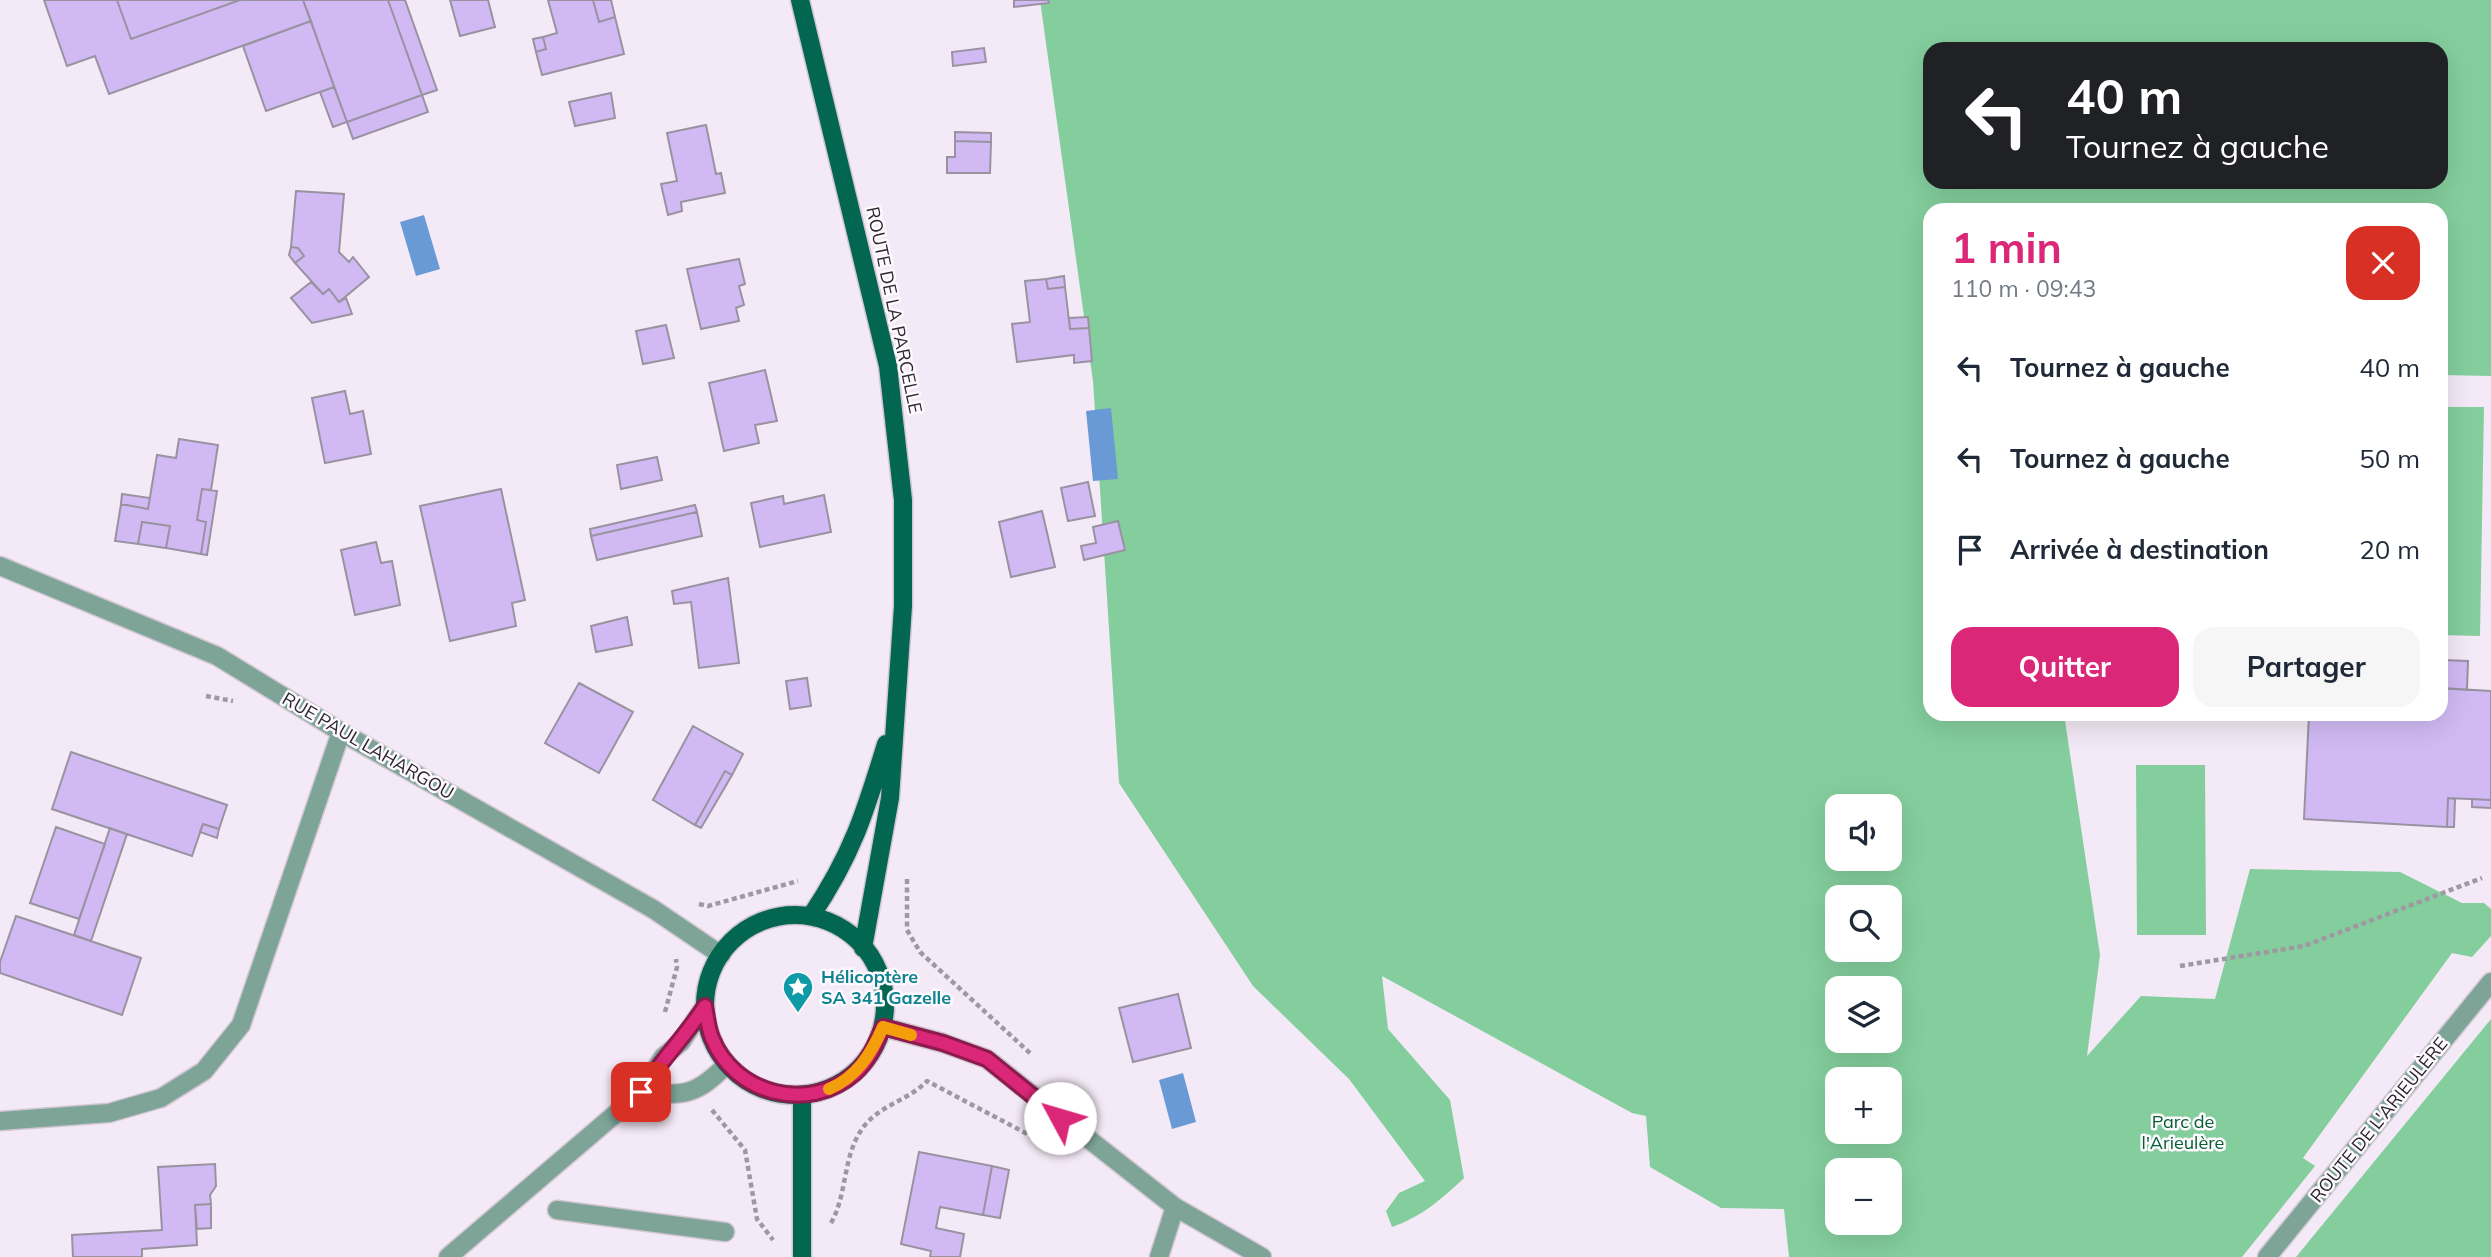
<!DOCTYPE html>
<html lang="fr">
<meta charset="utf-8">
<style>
:root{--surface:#fff;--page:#f6f6f7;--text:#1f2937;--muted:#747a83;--accent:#db2777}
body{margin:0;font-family:Mulish,sans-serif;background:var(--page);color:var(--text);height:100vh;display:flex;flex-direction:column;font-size:26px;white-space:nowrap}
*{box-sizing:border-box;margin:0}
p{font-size:23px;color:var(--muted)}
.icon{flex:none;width:38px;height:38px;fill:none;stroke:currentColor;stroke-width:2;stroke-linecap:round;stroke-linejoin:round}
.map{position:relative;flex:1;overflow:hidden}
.sheet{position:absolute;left:1923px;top:203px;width:525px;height:518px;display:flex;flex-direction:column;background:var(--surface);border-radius:21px;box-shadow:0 7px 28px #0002}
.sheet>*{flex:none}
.hud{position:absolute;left:1923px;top:42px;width:525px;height:147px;border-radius:21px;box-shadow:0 7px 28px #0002;background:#202124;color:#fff;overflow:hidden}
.buttons{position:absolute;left:1825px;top:794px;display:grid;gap:14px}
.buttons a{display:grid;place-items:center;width:77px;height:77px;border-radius:14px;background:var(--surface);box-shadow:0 7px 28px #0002;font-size:35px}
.pin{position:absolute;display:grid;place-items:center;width:60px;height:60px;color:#fff;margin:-30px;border-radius:14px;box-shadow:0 4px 10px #0006}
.me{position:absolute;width:77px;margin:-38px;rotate:309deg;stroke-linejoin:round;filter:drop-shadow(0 0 5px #0008)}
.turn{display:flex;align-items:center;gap:24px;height:147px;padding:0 28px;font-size:32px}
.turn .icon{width:91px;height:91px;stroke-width:2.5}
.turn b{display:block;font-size:49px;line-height:60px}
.round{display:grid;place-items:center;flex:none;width:74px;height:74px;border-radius:21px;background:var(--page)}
.overview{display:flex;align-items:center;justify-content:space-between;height:119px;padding:0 28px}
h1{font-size:42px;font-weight:700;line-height:52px;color:var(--accent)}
.cta{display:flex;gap:14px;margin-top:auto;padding:14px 28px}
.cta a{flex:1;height:80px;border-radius:21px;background:var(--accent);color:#fff;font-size:28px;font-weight:700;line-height:80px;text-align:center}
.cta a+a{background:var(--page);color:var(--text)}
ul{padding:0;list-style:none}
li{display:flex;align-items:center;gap:21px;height:91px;padding:0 28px}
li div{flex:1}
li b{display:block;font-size:26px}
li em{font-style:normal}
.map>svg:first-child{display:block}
</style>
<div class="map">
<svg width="2491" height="1257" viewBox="0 0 2491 1257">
<rect width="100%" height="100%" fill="#f4e9f6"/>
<!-- green -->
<path fill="#84ce9d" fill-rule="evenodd" d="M1040 0H2491V376L2441 375V210H1930V714H2064L2100 955 2087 1056 2141 996 2215 999 2250 869 2400 872 2462 903H2484L2491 909V936L2472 957 2452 953 2303 1158 2315 1166 2242 1257H1789L1784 1209 1721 1208 1650 1167 1646 1116 1632 1113 1382 976 1388 1029 1450 1100 1464 1178C1442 1199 1421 1217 1392 1227L1386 1211 1399 1193 1425 1181 1349 1079 1253 986 1119 783 1093 381ZM1930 49H2441V182H1930ZM1838 807H1890V859H1838ZM1838 898H1890V950H1838ZM1838 989H1890V1041H1838ZM1838 1080H1890V1132H1838ZM1838 1171H1890V1223H1838Z
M2441 407H2484L2480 636 2441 635Z
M2136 765H2205L2206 935H2137Z
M2491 1019V1257H2296Z"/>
<!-- water -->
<path fill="#6a9ad6" d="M424 215 440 269 416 276 400 222Z
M1111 408 1118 479 1093 481 1086 411Z
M1183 1073 1196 1122 1172 1129 1159 1080Z"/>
<!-- building -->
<path fill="#d1baf4" stroke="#9892a1" stroke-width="2" d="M44 0H117L131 39 240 0H303L311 21 109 94 95 56 67 66Z
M117 0H240L131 39Z
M303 0H388L422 95 347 122Z
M388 0H405L437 90 422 95Z
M450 0H488L495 27 460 36Z
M548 0H593L599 22 615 17 624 54 542 75 536 52 546 49 543 37 557 33Z
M593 0H611L615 17 599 22Z
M1014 0H1048L1049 3 1014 7Z
M311 21 334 87 266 111 243 46Z
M543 37 546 49 536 52 533 39Z
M984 48 986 62 953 66 952 52Z
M334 87 347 122 333 127 320 92Z
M611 93 615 118 575 126 569 102Z
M422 95 428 112 353 139 347 122Z
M706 125 716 174 721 173 725 193 681 202 682 211 668 215 661 184 677 181 667 133Z
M955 132 991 133V142L955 141Z
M955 141 991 142 990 173H947V157H955Z
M296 191 344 194 339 252 349 262 353 257 369 277 339 302 329 289 323 294 295 263 304 256 298 248 291 247Z
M291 247 298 248 304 256 295 263 289 255Z
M739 259 745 284 739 286 744 305 736 308 739 321 701 329 687 269Z
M1064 276 1065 287 1048 289 1046 279Z
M1046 279 1048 289 1065 287 1070 329 1089 328 1092 361 1074 363V355L1017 362 1012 324 1030 322 1025 281Z
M311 282 323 294 329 289 339 302 346 298 352 314 312 323 291 298Z
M1088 317 1089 328 1070 329 1069 318Z
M666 325 674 358 643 364 636 331Z
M765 370 777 421 755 425 759 443 724 451 709 383Z
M345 391 350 414 363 411 371 454 325 463 312 398Z
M179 439 218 445 211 490 202 489 197 520 206 522 201 554 166 548 170 526 142 522 138 544 115 541 121 504 148 509 157 455 176 458Z
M657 457 662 480 621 489 617 465Z
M1088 482 1095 516 1068 521 1061 488Z
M202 489 217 491 207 555 201 554 206 522 197 520Z
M501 489 525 600 512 603 516 626 450 641 420 506Z
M122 494 150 498 148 509 121 504Z
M824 495 831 532 760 547 751 503 783 496 784 504Z
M695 505 697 512 591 536 590 529Z
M1042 511 1055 567 1011 577 999 522Z
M697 512 702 536 597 560 591 536Z
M1118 521 1125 550 1084 560 1081 546 1096 543 1093 527Z
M142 522 170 526 166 548 138 544Z
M376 542 381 563 392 561 400 605 355 615 341 550Z
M728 578 739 663 699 668 691 602 674 604 672 591Z
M627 617 632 645 596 652 591 626Z
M2441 660 2468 661 2467 690 2441 688Z
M807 678 811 706 790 709 786 681Z
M579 683 633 712 599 773 545 743Z
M2441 688 2491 691V800L2448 798 2447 827 2304 819 2309 714H2441Z
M693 726 743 754 732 775 725 771 695 825 653 800Z
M71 752 227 805 219 829 203 824 192 856 52 809Z
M725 771 732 775 701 828 695 825Z
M2448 798 2455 799 2454 827H2447Z
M2472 799 2491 800V808L2472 807Z
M203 824 219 829 217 838 200 832Z
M56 827 105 844 79 919 30 903Z
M110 828 127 834 91 941 74 935Z
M16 916 141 958 122 1015 0 973V962Z
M1178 994 1191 1048 1133 1062 1119 1008Z
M919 1152 992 1166 983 1215 940 1207 936 1228 964 1234 960 1257H930L931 1251 901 1244Z
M215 1164 216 1186 210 1195 211 1204 195 1205 197 1245 142 1249V1257H73L72 1235 162 1230 158 1167Z
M992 1166 1009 1170 1000 1218 983 1215Z
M211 1204V1228L197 1229 195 1205Z"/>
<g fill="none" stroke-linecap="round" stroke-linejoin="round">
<!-- minor casing -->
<g stroke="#d0c6d1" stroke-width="21">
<path id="minor" d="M0 566 217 656 341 732 653 909 721 955
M883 1027 943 1043 987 1059 1175 1207 1262 1257
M641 1092C684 1096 696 1096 727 1064
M0 1121 109 1113 161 1098 204 1071 241 1025 341 732
M557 1210 725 1232
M448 1257 641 1092 663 1057 681 1042 705 1006
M1159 1257 1175 1207
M2267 1257 2491 982"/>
</g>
<!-- major casing -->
<g stroke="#d0c6d1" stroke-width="21">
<path id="major" d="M800 0 888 366 903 500V606L890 798 863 948
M705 1005a90 90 0 1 1 180 0a90 90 0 1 1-180 0Z
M811 916C852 855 865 813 886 744
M802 1096V1257"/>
</g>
<!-- path -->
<path stroke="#a098a1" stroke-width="4.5" stroke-dasharray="5 3.5" stroke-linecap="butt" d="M206 696 233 701
M907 879V930L920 952 1032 1055
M699 904 708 906 798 881
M2180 966 2304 946 2482 878
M665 1012 677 967 676 959
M712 1110 745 1150 757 1219 773 1240
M831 1223C848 1194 842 1153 865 1125 881 1105 909 1100 927 1081L1052 1147"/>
<!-- minor -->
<use href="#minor" stroke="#7da497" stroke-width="18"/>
<!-- major -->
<use href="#major" stroke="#026651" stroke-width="18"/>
</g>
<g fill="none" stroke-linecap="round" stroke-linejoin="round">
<!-- route casing -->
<g stroke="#8e194d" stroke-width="18">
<path id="route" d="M641 1092C660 1061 685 1037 705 1006 707 1016 708 1029 712 1038 734 1094 809 1114 855 1073 869 1060 876 1044 883 1027L943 1043 987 1059 1060 1118"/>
</g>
<!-- route -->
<use href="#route" stroke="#db2777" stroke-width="12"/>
<!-- slow -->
<path stroke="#f59e0b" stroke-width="12" d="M829 1089C857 1077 871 1054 883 1027L911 1035"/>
</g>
<!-- icons -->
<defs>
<g id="sight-pin" transform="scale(1.575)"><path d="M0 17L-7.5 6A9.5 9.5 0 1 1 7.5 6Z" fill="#0f9aa8" stroke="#fdf9fe"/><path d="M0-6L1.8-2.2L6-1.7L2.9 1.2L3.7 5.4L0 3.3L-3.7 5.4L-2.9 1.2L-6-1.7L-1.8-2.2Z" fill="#fff"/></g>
</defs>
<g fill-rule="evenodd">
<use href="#sight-pin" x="798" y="987"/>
</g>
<g text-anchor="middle" stroke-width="5" stroke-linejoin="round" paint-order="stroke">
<!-- street labels -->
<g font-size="18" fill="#2a262b" stroke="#fdf9fe">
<text transform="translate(894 310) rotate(78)" y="6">ROUTE DE LA PARCELLE</text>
<text transform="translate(368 746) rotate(30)" y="6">RUE PAUL LAHARGOU</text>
<text transform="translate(2379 1120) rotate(-51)" y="6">ROUTE DE L'ARIEULÈRE</text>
</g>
<!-- culture labels -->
<g font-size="18" font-weight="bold" fill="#0d838f" stroke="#fdf9fe" text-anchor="start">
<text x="821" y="983">Hélicoptère<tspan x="821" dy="21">SA 341 Gazelle</tspan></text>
</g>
<!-- park labels -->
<g font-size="18" fill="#036033" stroke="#fdf9fe">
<text x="2183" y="1128">Parc de<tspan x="2183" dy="21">l'Arieulère</tspan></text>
</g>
</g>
</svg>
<div class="buttons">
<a><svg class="icon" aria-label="sound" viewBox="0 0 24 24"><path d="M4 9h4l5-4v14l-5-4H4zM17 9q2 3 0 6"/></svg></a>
<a><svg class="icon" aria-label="search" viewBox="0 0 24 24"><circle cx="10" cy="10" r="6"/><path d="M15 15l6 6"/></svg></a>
<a><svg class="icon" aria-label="layers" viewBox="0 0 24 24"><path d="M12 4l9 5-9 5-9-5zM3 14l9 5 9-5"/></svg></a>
<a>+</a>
<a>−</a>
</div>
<div class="pin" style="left:641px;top:1092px;background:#d93025"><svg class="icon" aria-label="arrive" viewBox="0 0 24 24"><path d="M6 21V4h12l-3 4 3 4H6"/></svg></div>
<svg class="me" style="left:1060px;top:1118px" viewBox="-20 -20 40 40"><circle r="19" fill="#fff"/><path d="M0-13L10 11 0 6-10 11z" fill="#db2777"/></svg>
<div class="hud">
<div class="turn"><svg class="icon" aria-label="left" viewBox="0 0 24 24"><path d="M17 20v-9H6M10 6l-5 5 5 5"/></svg><div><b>40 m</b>Tournez à gauche</div></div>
</div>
<section class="sheet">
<div class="overview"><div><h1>1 min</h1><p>110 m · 09:43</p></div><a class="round" style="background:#d93025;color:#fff"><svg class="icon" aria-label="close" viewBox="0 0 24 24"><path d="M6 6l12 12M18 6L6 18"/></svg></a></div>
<ul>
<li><svg class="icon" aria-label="left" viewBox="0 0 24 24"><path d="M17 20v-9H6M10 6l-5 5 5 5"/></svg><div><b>Tournez à gauche</b></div><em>40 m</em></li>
<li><svg class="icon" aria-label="left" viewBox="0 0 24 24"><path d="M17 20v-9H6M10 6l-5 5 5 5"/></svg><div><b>Tournez à gauche</b></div><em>50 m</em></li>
<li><svg class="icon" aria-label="arrive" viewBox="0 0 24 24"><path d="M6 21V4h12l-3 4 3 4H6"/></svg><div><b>Arrivée à destination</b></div><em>20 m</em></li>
</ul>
<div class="cta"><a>Quitter</a><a>Partager</a></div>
</section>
</div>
